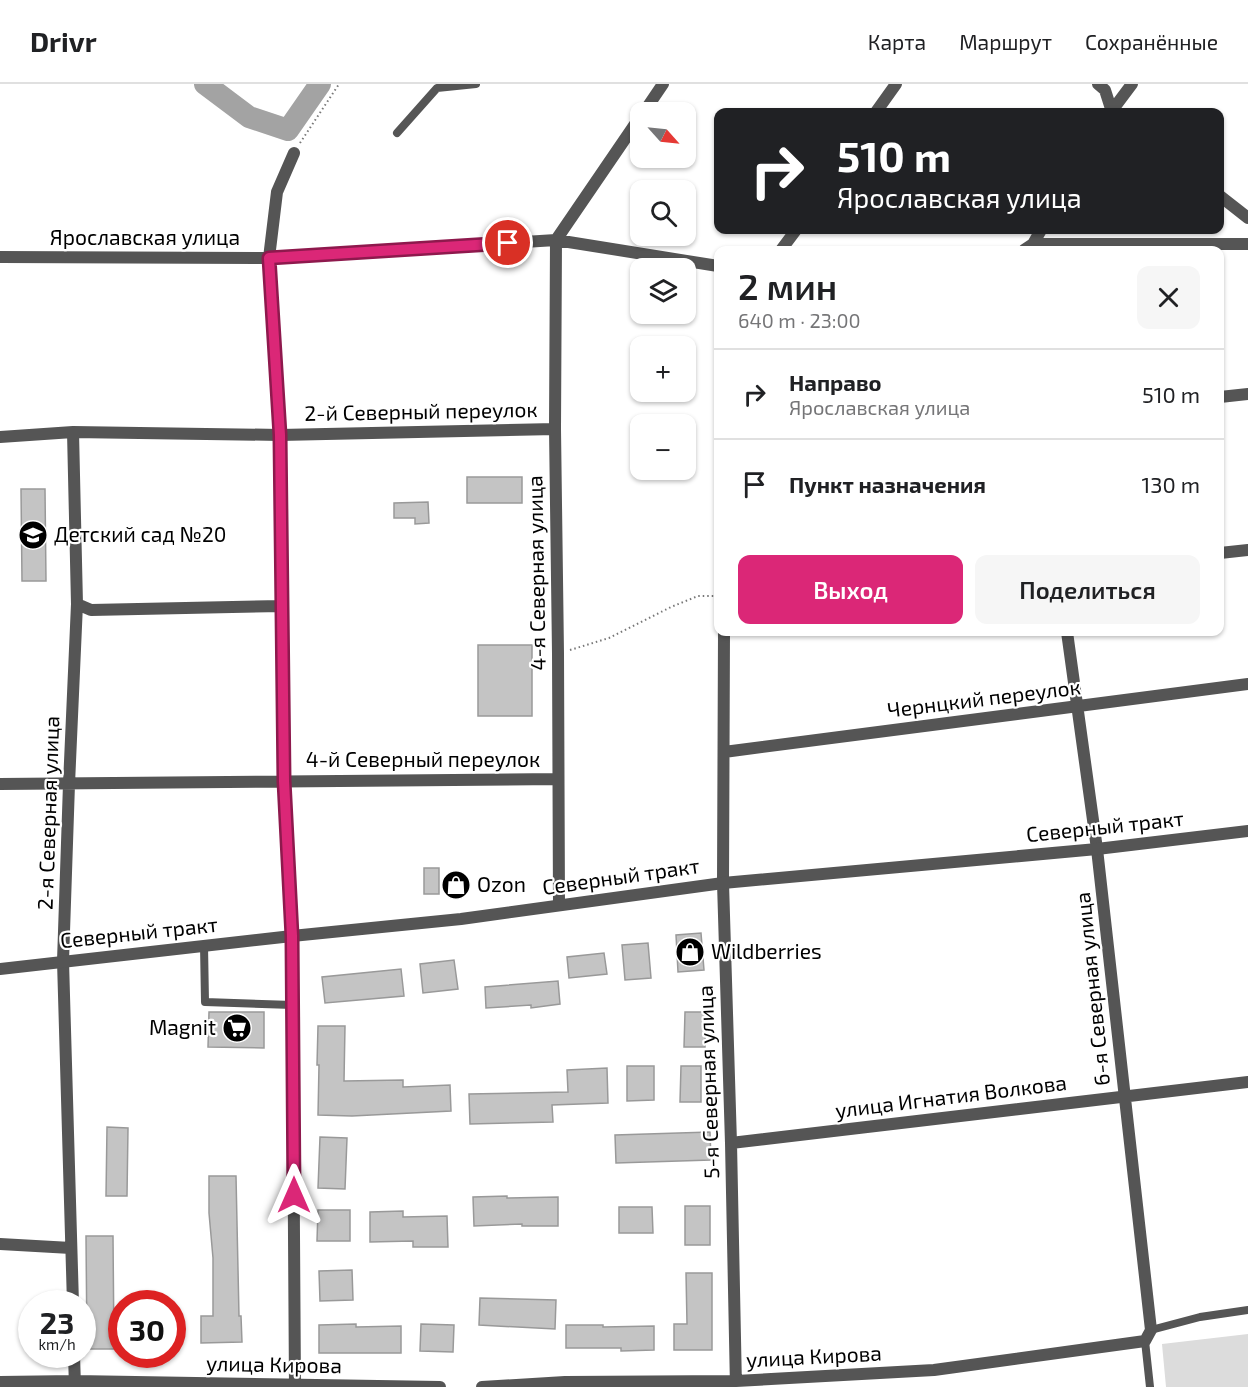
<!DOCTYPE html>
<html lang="ru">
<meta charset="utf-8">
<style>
:root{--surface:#fff;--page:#f6f6f6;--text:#202124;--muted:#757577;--line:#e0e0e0;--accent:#db2777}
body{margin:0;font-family:"Exo 2",sans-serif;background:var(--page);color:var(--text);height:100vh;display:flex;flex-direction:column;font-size:22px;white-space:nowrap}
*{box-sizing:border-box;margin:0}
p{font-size:20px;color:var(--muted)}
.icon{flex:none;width:33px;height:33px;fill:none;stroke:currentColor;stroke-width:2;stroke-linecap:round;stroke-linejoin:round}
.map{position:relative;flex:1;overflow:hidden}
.side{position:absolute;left:714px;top:162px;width:510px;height:390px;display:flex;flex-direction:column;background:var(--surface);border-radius:12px;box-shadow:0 2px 4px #0004}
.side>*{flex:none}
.banner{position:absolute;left:714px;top:24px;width:510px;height:126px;border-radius:12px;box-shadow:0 2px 4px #0004;background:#202124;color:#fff;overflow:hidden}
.needle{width:39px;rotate:117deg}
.controls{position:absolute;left:630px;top:18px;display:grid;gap:12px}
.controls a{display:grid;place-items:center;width:66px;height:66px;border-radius:12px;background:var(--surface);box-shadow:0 2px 4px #0004;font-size:30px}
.speed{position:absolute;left:18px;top:1206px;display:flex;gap:12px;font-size:30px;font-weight:700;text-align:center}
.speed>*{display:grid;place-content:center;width:78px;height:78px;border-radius:50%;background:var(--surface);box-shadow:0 2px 4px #0004;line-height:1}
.speed small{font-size:15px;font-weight:400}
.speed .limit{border:9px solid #d22;background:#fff;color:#111}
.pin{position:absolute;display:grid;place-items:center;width:51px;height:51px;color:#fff;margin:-26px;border:3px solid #fff;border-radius:50%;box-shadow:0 2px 6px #0007}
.me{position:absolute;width:66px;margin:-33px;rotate:0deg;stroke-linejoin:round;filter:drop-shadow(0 0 4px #0008)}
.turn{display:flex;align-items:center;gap:21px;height:126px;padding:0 24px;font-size:27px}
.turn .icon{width:78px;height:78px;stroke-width:2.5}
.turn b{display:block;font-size:42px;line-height:51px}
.round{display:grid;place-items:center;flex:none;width:63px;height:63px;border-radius:12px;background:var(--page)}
.overview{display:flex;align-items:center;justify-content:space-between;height:102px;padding:0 24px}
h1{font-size:36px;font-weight:600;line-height:45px}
.action{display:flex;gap:12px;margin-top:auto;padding:12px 24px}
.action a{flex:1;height:69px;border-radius:12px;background:var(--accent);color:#fff;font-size:24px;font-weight:600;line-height:69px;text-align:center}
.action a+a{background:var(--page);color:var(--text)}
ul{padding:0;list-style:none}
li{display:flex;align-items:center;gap:18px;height:90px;padding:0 24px;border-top:2px solid var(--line)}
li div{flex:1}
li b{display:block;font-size:22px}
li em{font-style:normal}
header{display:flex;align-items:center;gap:36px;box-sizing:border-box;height:84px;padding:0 30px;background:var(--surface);border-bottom:2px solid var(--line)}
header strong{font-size:28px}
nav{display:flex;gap:33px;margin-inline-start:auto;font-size:21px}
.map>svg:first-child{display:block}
</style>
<header>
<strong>Drivr</strong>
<nav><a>Карта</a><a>Маршрут</a><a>Сохранённые</a></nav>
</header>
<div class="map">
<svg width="1248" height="1303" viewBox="0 0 1248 1303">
<rect width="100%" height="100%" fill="#fff"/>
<!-- green -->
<path fill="#dcdcdc" d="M1248 1250V1303H1166L1162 1260Z"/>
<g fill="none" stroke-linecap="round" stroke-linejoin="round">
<!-- river -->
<path stroke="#a3a3a3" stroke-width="22" d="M205 0 249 33 288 46 320 0"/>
</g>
<!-- building -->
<path fill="#c4c4c4" stroke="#999" stroke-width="1.5" d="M467 393H522V419H467Z
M21 405H45L46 497H22Z
M428 418 429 439 415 440V434H394V419Z
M478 561H532V632H478Z
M424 784H439V810H424Z
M701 849 704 886 678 888 676 851Z
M648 859 651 894 625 896 622 861Z
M604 869 607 890 569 894 567 873Z
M454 876 458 905 423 909 420 880Z
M401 885 404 912 325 919 322 893Z
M558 897 560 920 531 924V921L486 924 485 903Z
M209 928H264V964L208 963Z
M685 928H706L705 963H684Z
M318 942H345L344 997 403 996V1003L450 1001 451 1027 352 1032 318 1031 319 981H317Z
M627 982H654V1016L627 1017Z
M681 982H701V1018H680Z
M607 984 608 1019 552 1021 553 1038 470 1040 469 1010 568 1008 567 986Z
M107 1043 128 1044 127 1112H106Z
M710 1048 711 1076 616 1079 615 1051Z
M320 1053 347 1054 345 1105 318 1104Z
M209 1092H236L239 1232H241L242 1258 201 1259V1232H213V1174L209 1129Z
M507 1112V1114L558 1113V1142H522V1140L474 1142 473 1113Z
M685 1122H710V1161H685Z
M619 1123H652L653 1149H619Z
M318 1126H350V1157H317Z
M403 1127V1133L447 1132 448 1163H413V1157L370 1158V1128Z
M86 1152H113L114 1265H87Z
M352 1186 353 1216 320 1217 319 1187Z
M686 1189H712V1266H674V1240H687Z
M480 1214 556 1216 555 1245 479 1241Z
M356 1240V1243L401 1242V1269H319V1241Z
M421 1240 454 1241 453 1268 420 1267Z
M566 1241H603V1243L654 1242V1266L621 1267V1264H566Z"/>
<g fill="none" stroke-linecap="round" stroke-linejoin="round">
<!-- path -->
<path stroke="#777" stroke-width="2" stroke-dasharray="1.5 3" stroke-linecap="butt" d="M300 59 339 0
M570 566 609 554 671 523 698 512H718"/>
<!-- service -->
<path stroke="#555" stroke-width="8" d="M397 49 437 4 476 0
M204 861 205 918 293 921
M1151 1246 1200 1233 1248 1226
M1145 1257 1150 1303"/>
<!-- minor -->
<path stroke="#555" stroke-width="12" d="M1098 0 1105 6 1112 28
M644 28 663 0
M876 28 896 0
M1111 28 1132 0
M294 69 277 108 269 174 280 351 284 697 292 852 295 1303
M1220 112 1248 134
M1033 160 1041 146
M781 166 796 146
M1024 166 1033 160H1248
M0 173 269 174 556 156 718 182
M1220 313 1248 310
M0 353 73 348 280 351 555 345
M1220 469 1248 466
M77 520 91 526 282 522
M724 548 723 799 731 1059 736 1303
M724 668 1248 600
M0 700 558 695
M559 821 558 569 555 345 556 156 640 33
M731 1059 1248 998
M0 1160 71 1164
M73 1220 63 877 69 700 77 520 73 348
M74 1270 75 1303
M0 1298 75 1297 440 1303
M482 1303 565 1298 736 1297 934 1286 1145 1257 1151 1246 1097 765 1067 548"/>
<!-- tertiary -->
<path stroke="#555" stroke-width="12" d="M0 885 292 852 461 835 723 799 1097 765 1248 747"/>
</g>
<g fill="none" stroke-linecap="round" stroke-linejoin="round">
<!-- route casing -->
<g stroke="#8e194d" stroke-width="15">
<path id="route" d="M294 1111 292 852 284 697 280 351 269 174 508 159"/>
</g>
<!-- route -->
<use href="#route" stroke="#db2777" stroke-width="10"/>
</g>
<!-- icons -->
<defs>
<g id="school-disc" transform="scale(1.5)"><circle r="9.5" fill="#000" stroke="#fff"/><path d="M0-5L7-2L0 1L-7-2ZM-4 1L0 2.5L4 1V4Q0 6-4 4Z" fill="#fff"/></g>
<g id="shop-disc" transform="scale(1.5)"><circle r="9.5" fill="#000" stroke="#fff"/><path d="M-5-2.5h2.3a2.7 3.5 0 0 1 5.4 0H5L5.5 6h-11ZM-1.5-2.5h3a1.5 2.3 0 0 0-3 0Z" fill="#fff"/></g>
<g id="supermarket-disc" transform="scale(1.5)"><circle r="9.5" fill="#000" stroke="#fff"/><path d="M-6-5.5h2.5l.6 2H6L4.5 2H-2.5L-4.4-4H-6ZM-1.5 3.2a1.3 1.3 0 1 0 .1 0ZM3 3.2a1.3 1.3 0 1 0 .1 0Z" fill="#fff"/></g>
</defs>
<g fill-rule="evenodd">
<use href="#school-disc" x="33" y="451"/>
<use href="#shop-disc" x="456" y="801"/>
<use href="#shop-disc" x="690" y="868"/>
<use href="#supermarket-disc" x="237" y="944"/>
</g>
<g text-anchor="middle" stroke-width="4.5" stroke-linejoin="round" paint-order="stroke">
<!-- street labels -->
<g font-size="21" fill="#000" stroke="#fff">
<text x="145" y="161">Ярославская улица</text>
<text transform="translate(421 328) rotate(-1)" y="7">2-й Северный переулок</text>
<text transform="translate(537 489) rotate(-91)" y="7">4-я Северная улица</text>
<text transform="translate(984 615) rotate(-7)" y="7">Чернцкий переулок</text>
<text x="423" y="683">4-й Северный переулок</text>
<text transform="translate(49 729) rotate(-88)" y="7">2-я Северная улица</text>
<text transform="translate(1105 743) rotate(-6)" y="7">Северный тракт</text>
<text transform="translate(621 793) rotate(-8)" y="7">Северный тракт</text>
<text transform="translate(139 849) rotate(-6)" y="7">Северный тракт</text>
<text transform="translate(1093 905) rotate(-96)" y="7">6-я Северная улица</text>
<text transform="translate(709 998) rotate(-92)" y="7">5-я Северная улица</text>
<text transform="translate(951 1013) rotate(-7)" y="7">улица Игнатия Волкова</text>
<text transform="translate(814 1273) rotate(-3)" y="7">улица Кирова</text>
<text transform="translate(274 1281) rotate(1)" y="7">улица Кирова</text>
</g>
<!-- poi labels -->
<g font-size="21" fill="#000" stroke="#fff" text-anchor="start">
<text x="54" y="458">Детский сад №20</text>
<text x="477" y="808">Ozon</text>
<text x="711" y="875">Wildberries</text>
<text x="216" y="951" text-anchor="end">Magnit</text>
</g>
</g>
</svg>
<div class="controls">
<a><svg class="needle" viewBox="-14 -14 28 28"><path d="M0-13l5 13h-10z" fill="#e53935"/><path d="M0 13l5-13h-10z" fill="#757577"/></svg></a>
<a><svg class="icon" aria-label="search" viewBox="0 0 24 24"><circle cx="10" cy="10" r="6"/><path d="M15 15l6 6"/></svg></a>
<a><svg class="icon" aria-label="layers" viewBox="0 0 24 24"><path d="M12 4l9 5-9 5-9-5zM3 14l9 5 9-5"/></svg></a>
<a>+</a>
<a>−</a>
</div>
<div class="speed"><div>23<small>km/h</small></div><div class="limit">30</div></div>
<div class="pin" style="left:508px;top:159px;background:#d93025"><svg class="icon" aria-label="arrive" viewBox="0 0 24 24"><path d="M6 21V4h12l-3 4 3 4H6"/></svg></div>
<svg class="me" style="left:294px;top:1111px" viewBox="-20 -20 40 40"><path d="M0-17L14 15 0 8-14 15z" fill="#db2777" stroke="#fff" stroke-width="4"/></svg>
<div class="banner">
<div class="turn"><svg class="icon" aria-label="right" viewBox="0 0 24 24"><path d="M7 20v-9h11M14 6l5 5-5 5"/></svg><div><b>510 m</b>Ярославская улица</div></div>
</div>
<section class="side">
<div class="overview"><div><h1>2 мин</h1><p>640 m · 23:00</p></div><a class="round"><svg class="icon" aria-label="close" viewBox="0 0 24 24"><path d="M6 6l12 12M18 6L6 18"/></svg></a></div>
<ul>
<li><svg class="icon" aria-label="right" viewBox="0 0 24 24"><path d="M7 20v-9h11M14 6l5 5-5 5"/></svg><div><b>Направо</b><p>Ярославская улица</p></div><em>510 m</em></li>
<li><svg class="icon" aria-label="arrive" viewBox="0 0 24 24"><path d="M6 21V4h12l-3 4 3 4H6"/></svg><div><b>Пункт назначения</b></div><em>130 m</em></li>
</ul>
<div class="action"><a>Выход</a><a>Поделиться</a></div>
</section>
</div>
